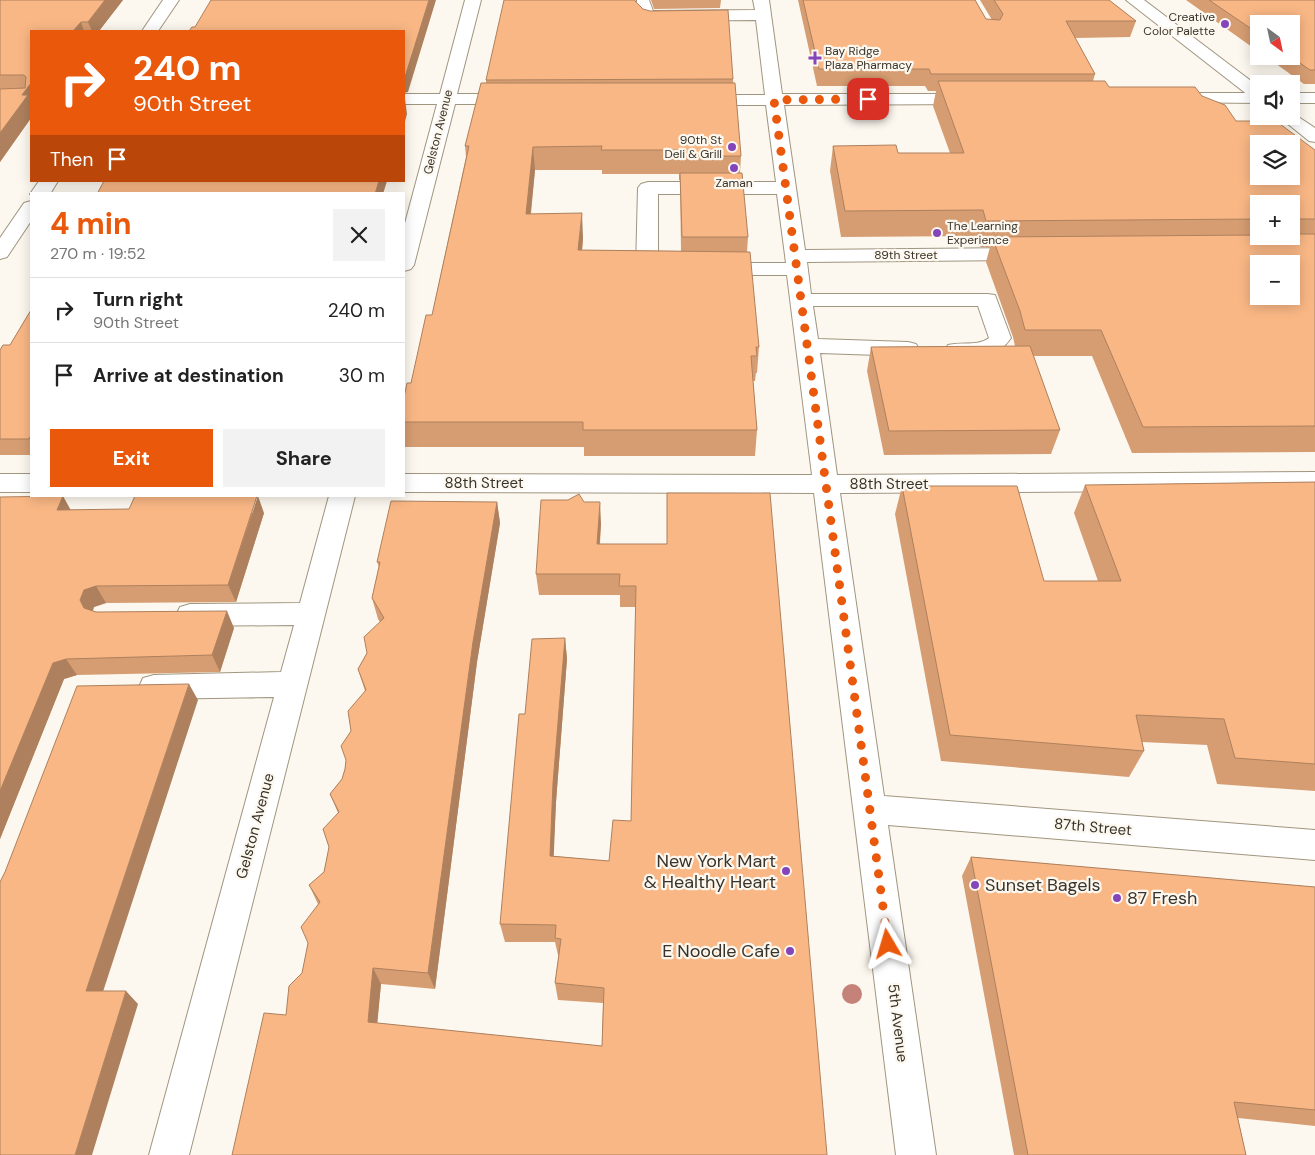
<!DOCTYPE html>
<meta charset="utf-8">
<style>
:root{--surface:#fff;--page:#f2f2f2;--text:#222;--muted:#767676;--line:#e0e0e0;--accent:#ea580c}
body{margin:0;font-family:"DM Sans",sans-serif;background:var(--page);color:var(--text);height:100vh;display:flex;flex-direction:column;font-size:19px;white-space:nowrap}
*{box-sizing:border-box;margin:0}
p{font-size:16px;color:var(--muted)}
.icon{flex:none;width:28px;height:28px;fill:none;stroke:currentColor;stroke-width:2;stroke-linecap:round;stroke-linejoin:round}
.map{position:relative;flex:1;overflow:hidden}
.sheet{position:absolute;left:30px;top:192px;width:375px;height:305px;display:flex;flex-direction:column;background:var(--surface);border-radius:0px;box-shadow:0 2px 12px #0003}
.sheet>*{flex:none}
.hud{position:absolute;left:30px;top:30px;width:375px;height:152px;border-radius:0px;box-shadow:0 2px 12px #0003;background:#ea580c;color:#fff;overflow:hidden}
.needle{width:32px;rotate:147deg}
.fabs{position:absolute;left:1250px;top:15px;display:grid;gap:10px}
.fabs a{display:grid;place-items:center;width:50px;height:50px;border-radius:0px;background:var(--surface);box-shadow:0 2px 12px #0003;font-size:25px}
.pin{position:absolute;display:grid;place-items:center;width:42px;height:42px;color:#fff;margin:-21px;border-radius:10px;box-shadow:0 2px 8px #0006}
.me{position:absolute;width:55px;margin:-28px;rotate:353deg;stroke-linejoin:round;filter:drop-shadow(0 0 4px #0008)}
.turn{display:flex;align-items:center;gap:18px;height:105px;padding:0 20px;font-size:22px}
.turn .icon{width:65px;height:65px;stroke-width:2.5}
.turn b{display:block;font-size:35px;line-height:42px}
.then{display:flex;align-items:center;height:48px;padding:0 20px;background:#0003;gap:10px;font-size:19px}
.round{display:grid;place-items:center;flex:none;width:52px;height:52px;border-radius:0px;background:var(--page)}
.overview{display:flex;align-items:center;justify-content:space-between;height:85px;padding:0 20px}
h1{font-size:30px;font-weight:700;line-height:38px;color:var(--accent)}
.button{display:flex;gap:10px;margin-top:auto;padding:10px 20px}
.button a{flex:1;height:58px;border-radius:0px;background:var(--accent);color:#fff;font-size:20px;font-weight:700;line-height:58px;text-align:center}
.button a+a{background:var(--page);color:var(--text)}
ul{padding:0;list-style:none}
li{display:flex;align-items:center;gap:15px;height:65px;padding:0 20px;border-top:1px solid var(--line)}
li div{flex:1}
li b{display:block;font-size:19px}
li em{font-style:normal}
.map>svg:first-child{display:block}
</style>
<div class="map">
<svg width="1315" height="1155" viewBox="0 0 1315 1155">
<rect width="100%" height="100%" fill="#fdf8ef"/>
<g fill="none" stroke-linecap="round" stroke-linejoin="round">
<!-- minor casing -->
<g stroke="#a0957f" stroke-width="2">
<path id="minor" d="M465 0H481L457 94H515L521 95 524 99 521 103 515 104H455L414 265 411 269 404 271V227L437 104H404V94H440Z
M637 0H649L653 11 755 10 753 0H769L782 94H972L978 95 981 99 978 103 972 104 784 105 805 250 1026 248 1033 250 1036 254 1033 258 1026 260 807 262 811 294H987L995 295 1011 338C997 359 972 361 948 355L945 350 948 345C962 341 977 347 989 338L978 306H813L818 339 908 342 916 344 919 349 916 354 908 356 820 353 837 475 1315 472V490L840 493 884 796 1315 830V860L888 825 936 1155H896L814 493 404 492V474L812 475 787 275H714L707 273 703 269 707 265 714 263H786L777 194H658V263L673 265 677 269 673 273C662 276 651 276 640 273L636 269 638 188 641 184 648 182H776L766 105H700L694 104 691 100 694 96 700 95H765L756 20 650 21 644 19 637 13Z
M1168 93H1259V103L1162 102 1159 98 1162 94Z
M1291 93H1315V103H1291Z
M0 474H31V492H0Z
M329 496H355L189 1155H149L274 697 154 699 143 696 139 687 143 678 154 675 281 672 294 625 190 626 180 623 176 615 180 607 190 604 300 603Z"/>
</g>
<!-- major casing -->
<g stroke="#a0957f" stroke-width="2">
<path id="major" d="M163 0H179L158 31H142Z
M1126 0H1144L1259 87V100L1253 99Z
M1291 112 1315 128V142L1309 141 1278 116H1291Z
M39 181H58L50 194H31V195L30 194Z
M31 201V221L7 257 0 259V238L24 203Z"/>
</g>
<!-- minor -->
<use href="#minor" fill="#fff" fill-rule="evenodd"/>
<!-- major -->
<use href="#major" fill="#fff" fill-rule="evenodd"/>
</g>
<!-- trees -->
<circle fill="#c58279" cx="852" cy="994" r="10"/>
<!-- wall -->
<path fill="#d69d72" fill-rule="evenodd" d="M0 0H123L99 31H31V118L0 162Z
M651 0H721L720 8 654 9Z
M798 0H975L986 19 992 20 980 0H1109L1136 21 1130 37 1075 38 1095 74 1093 81 1109 87 1202 96 1236 121 1315 150V452L1132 453 1092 356H1033L1060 430 1051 454 884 455 867 371 871 347 1015 346 1013 337 986 262 990 247H980L976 236 841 237 830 171 833 146 898 153H950L933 106 936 91H928L925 86H817ZM1259 204H1291V236H1259Z
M1186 0H1315V84H1304L1265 56H1291L1259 24V52Z
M635 1 643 9 733 79 741 156 740 173 748 237 747 252 759 347 757 373H756L755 381H753L757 430 755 456H584V447H404V397L411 383 432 315 466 157 465 146 486 83V80ZM535 170H602V174H679V180H680L681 251 582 250 583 238 531 214Z
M31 310V455H0V350L10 345Z
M1315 482V791L1217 784 1207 745 1142 742 1144 751 1129 777 941 761 895 514 902 486 1044 581H1098L1074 513 1085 485Z
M0 497 71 510 264 513 236 602 106 603 94 607 93 611 96 612 234 628 220 672 77 675 64 679 0 839Z
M497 502 500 523 477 662 435 989 381 984 377 1023 602 1046 603 1003 558 1000 555 983 559 955H558L555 942H505L500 924 525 714 565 638 567 659 556 802 553 856 609 861 631 821 636 607H620V595H539L536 574 601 523 600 544H667L827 1155 286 1015 302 973 318 904 309 885 324 872 338 813 330 794 342 779 345 769 351 731 365 691 358 669 367 653 380 622 378 619 372 598 379 567 377 562Z
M971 857 1315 887V1126L1238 1118 1246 1155H1014L962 876Z"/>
<!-- shaded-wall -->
<path fill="#ae805d" d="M105 0H123L99 31H92L88 22Z
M429 0H436L408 92 404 93V78Z
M81 22 84 31H73Z
M31 83V118L0 162V133L22 95Z
M405 99 407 114 404 125V101Z
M533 147 535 170 528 238 526 214Z
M379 181H387L383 194H375Z
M582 213 583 238 580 275 578 250Z
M63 496 73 514 57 510Z
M258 496 264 513 236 602 228 585Z
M497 502 500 523 477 662 435 989 428 973 473 642Z
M600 502 601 523 598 566 597 544Z
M96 586 106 603 94 607 90 617 84 608 80 600 84 590Z
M227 611 234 628 220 672 212 655Z
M565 638 567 659 556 802 553 874 550 856 553 783Z
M66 659 77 675 64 679 0 839V791L53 663Z
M189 684 198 700 99 1004 86 991Z
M373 968 381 984 376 1037 368 1022Z
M126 991 138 1004 92 1155H75Z"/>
<!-- building -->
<path fill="#f9b785" stroke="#ae805d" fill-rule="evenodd" d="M0 0H105L88 22H81L73 31H31V83L22 95H28L0 133V89L25 88 26 77 24 75H0Z
M211 0H429L405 77 404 78V31H189L192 27H195Z
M504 0H635V1L643 9 650 11 728 10 733 79 486 80Z
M803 0H975L986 19 1000 20 1003 14 994 0H1109L1136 21H1066L1095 74H931L929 69H819Z
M1209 0H1315V70H1310L1290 56H1291V24H1259V34Z
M938 81H1105L1109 87H1195L1202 96 1225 105 1236 121H1276L1315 150V219H1291V204H1259V219L986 221 983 210 845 211 833 146 896 145 898 153H964ZM1259 144H1291V176H1259Z
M481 83H735L741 156H680L679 150H601L602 146 533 147 526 214 582 213 578 250 750 252 759 347H756L757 356H751L757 430H583V422H404V397L407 383H411L426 315H432L469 146H465Z
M680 173H742L748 237H682Z
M104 181H379L375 194H97Z
M1291 234H1315V426L1143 427 1101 330H1025L1020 311 992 237 1259 235V236H1291ZM1259 264H1291V296H1259Z
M31 310V435L29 439H0V350L3 345H10Z
M1030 346 1060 430 889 431 871 347Z
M1315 482V764L1235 758 1224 719 1136 715 1144 751 950 735 902 486H1017L1044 581H1121L1085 485Z
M667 493H770L827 1155H232L264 1013 286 1015 289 986 302 973 308 943 301 927 320 902 309 885 324 872 329 847 323 829 339 812 330 794 342 779 345 769 346 760 341 746 351 731 348 711 366 690 358 669 367 653 364 637 384 618 372 598 380 562H377L391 501 497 502 473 642 428 973 373 968 368 1022 602 1046 604 988 555 983 561 939 555 938 556 925 500 924 519 714H525L532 639 565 638 553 783 550 856 609 861 613 820 631 821 636 586H619L620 574H536L541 500H568L579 494 584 502H600L597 544H667Z
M63 496 57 510 129 509 135 496H257L228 585 96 586 84 590 80 600 84 608 96 612 227 611 212 655 66 659 53 663 0 791V497Z
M189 684 86 991H126L75 1155H0V882L5 872 77 686Z
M971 857 1315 887V1110L1234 1102 1246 1155H1028Z"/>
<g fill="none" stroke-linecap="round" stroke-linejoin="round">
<!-- route -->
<path stroke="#ea580c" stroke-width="9" stroke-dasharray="0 16.2" d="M868 99 774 100 888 944"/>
</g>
<!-- markers -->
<g fill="#8445bb" stroke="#fdf8ef" stroke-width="2">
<circle cx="1225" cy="24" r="5"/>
<path d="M812.5 50.5h5v5h5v5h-5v5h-5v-5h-5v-5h5z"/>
<circle cx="732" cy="147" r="5"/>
<circle cx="734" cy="168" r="5"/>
<circle cx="937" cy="233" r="5"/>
<circle cx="786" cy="871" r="5"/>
<circle cx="975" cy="885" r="5"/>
<circle cx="1117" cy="898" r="5"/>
<circle cx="790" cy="951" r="5"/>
</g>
<g text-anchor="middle" stroke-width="4.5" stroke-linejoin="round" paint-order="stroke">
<!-- far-poi labels -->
<g font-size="12" fill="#39342b" stroke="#fdf8ef" text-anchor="end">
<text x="1215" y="21">Creative<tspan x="1215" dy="14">Color Palette</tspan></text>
<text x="825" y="55" text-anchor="start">Bay Ridge<tspan x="825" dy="14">Plaza Pharmacy</tspan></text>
<text x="722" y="144">90th St<tspan x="722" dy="14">Deli &amp; Grill</tspan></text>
<text x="734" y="187" text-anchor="middle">Zaman</text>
<text x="947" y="230" text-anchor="start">The Learning<tspan x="947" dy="14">Experience</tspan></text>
</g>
<!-- far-street labels -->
<g font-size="12" fill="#39342b" stroke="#fdf8ef">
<text transform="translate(438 132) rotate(-76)" y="4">Gelston Avenue</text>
<text x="906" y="259">89th Street</text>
</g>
<!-- street labels -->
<g font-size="15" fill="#39342b" stroke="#fdf8ef">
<text x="484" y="488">88th Street</text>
<text x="889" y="489">88th Street</text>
<text transform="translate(255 826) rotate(-75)" y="5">Gelston Avenue</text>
<text transform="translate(1093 827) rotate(5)" y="5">87th Street</text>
<text transform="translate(898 1023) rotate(83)" y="5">5th Avenue</text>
</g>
<!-- near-poi labels -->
<g font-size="18" fill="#39342b" stroke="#fdf8ef" text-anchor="end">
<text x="776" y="867">New York Mart<tspan x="776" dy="21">&amp; Healthy Heart</tspan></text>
<text x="985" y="891" text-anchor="start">Sunset Bagels</text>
<text x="1127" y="904" text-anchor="start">87 Fresh</text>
<text x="780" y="957">E Noodle Cafe</text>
</g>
</g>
</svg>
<div class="fabs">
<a><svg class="needle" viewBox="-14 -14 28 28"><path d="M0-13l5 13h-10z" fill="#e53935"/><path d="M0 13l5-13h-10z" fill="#767676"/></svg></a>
<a><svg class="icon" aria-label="sound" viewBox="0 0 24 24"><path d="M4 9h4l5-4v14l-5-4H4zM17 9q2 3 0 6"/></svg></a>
<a><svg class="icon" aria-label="layers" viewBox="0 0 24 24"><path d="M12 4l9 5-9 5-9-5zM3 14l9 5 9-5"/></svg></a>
<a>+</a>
<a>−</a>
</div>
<div class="pin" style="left:868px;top:99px;background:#d93025"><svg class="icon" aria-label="arrive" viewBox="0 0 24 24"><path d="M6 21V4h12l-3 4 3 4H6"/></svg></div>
<svg class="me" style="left:888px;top:944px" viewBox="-20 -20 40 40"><path d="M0-17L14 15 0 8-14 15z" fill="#ea580c" stroke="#fff" stroke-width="4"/></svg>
<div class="hud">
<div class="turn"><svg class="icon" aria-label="right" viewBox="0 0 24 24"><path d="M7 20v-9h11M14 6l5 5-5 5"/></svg><div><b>240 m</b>90th Street</div></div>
<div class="then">Then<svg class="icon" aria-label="arrive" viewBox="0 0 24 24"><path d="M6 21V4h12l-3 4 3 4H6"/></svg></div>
</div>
<section class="sheet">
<div class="overview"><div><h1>4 min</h1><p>270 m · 19:52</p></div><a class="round"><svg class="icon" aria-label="close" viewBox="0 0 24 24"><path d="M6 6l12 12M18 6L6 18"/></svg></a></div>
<ul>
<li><svg class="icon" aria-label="right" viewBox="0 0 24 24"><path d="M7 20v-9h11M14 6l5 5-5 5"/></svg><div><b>Turn right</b><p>90th Street</p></div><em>240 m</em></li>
<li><svg class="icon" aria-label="arrive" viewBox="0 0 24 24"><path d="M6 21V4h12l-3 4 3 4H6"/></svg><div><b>Arrive at destination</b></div><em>30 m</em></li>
</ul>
<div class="button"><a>Exit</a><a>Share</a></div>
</section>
</div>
